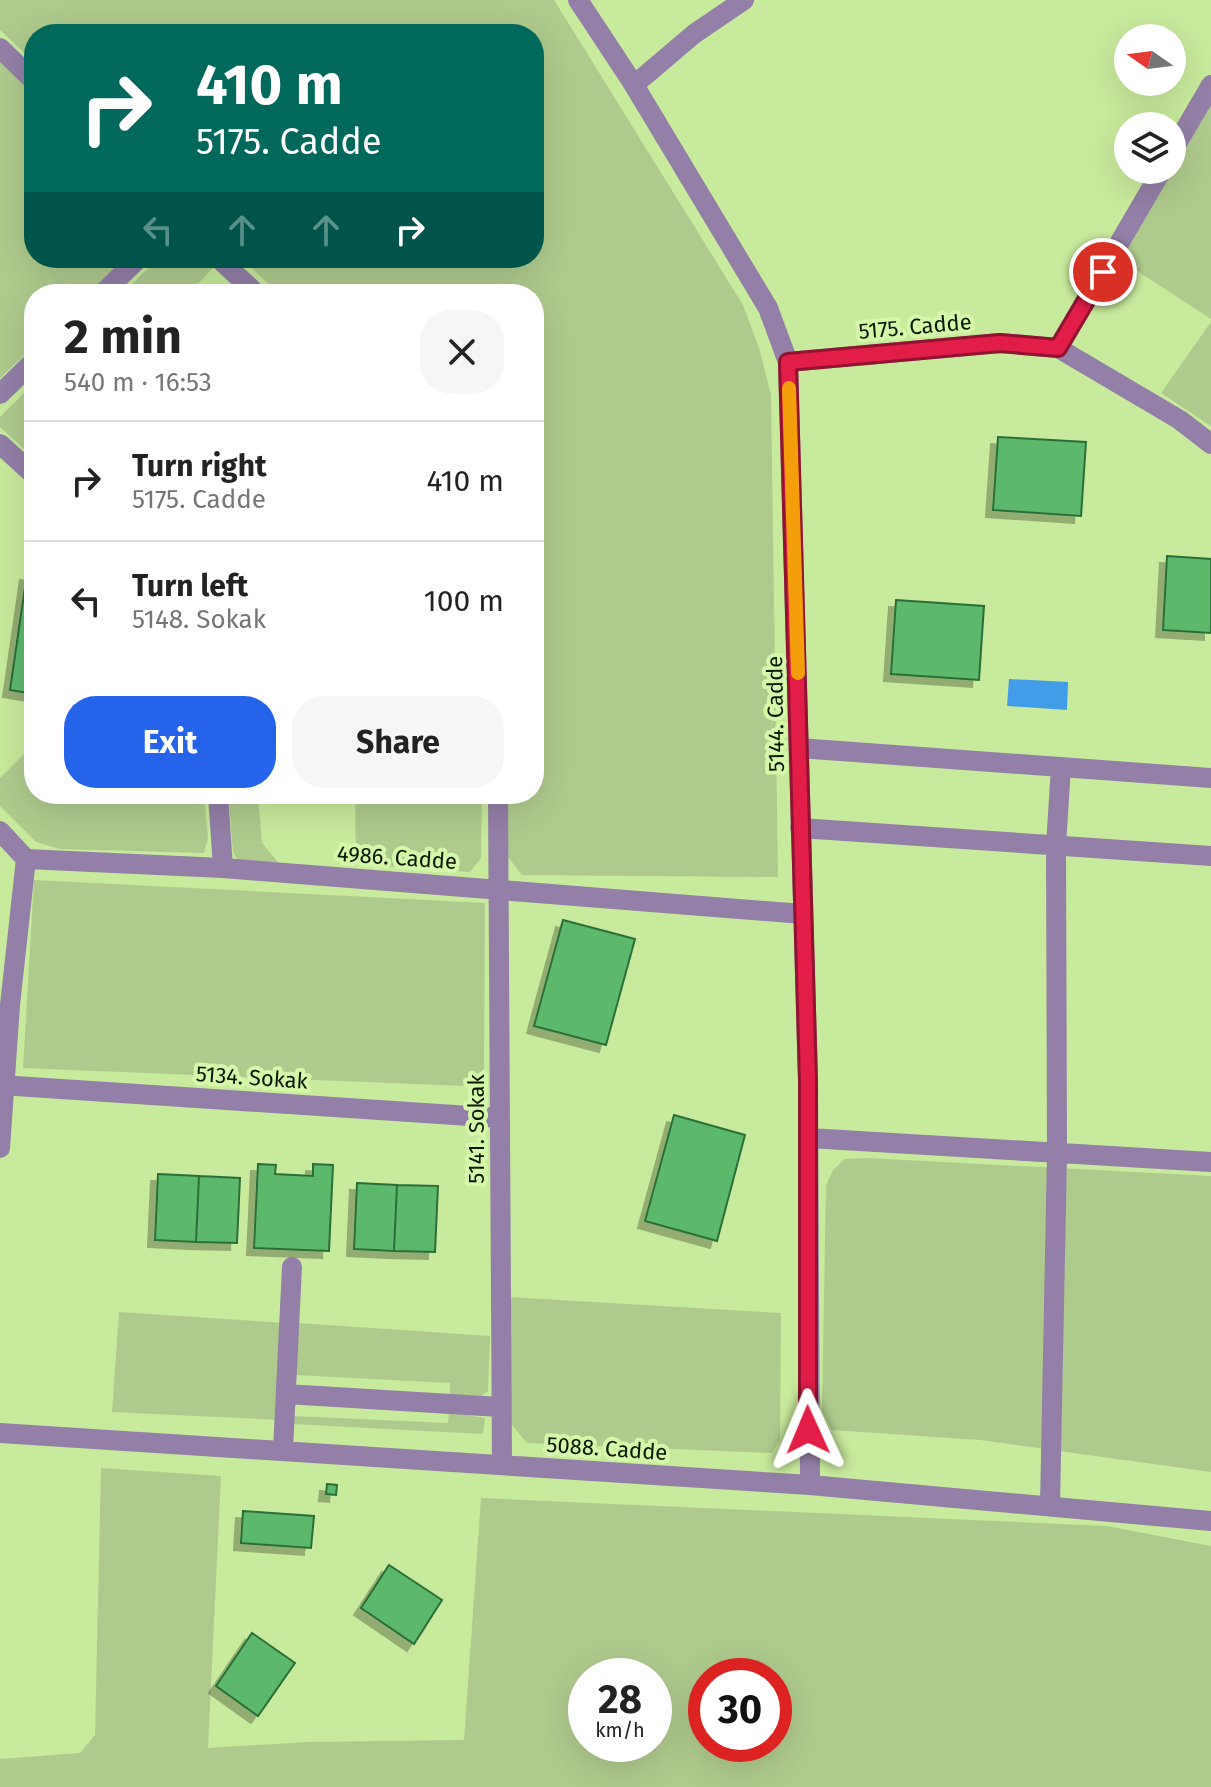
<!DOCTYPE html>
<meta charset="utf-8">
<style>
:root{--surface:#fff;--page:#f6f6f6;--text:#222;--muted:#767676;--line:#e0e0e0;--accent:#2563eb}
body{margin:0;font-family:"Fira Sans",sans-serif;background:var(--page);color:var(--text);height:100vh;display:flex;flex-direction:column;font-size:30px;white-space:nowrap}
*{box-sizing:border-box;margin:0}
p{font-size:26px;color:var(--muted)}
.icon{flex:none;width:44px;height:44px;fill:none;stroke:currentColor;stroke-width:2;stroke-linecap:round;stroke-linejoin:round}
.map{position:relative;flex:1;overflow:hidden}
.sheet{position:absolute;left:24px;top:284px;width:520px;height:520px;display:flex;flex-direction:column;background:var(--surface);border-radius:32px;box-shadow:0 8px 32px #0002}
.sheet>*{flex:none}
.hud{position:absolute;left:24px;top:24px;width:520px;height:244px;border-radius:32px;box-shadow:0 8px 32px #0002;background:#00695c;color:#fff;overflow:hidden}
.needle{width:52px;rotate:284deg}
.controls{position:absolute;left:1114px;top:24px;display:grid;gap:16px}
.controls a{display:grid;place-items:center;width:72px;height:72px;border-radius:50%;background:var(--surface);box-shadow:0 8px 32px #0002;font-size:40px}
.speed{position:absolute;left:568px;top:1658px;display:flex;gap:16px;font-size:40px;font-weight:700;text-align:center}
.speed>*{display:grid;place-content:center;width:104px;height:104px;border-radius:50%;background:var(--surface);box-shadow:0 8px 32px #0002;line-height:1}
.speed small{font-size:20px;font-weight:400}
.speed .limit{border:12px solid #d22;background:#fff;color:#111}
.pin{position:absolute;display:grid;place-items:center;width:68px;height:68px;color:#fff;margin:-34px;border:4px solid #fff;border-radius:50%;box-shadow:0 2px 8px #0007}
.me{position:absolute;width:88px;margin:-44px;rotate:359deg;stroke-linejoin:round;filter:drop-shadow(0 0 6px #0008)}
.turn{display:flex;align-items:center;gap:28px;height:168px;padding:0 40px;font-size:36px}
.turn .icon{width:104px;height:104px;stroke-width:2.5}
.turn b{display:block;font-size:56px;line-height:68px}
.lanes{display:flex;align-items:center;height:76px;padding:0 40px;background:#0003;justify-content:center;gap:40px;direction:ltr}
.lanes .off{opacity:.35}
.round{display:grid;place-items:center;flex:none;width:84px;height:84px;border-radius:32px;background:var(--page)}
.summary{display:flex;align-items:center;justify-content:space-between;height:136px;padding:0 40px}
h1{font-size:48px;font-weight:700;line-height:60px}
.button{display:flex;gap:16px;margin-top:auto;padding:16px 40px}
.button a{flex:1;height:92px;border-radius:32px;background:var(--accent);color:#fff;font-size:32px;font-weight:700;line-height:92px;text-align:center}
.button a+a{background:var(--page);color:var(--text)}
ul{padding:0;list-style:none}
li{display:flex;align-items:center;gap:24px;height:120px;padding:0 40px;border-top:2px solid var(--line)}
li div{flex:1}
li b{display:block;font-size:30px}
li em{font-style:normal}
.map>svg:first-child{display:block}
</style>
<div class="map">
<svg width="1211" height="1787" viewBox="0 0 1211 1787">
<defs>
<filter id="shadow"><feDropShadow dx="-7" dy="7" stdDeviation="0" flood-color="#0004"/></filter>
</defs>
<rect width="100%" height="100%" fill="#c8ea9c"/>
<!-- green -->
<path fill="#afca8d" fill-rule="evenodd" d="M0 0H554L743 305 760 351 771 395 778 877 522 875 508 857 506 794H534V294H279L241 258H534V34H34V62L0 30Z
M0 61 34 95V258H127L89 294H34V346L0 378Z
M1211 93V319L1119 259 1168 170H1172V163Z
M194 258 214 267 188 294H122L157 259Z
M1211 322V426L1161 393Z
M34 383V458L0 427V417Z
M34 744V794H204L208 838 204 853 60 849 36 842 0 806V778Z
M228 794H258L262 843 278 862 238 861 233 852Z
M355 794H482L481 858 470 872 356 864Z
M34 880 485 903 484 1069 465 1086 23 1068Z
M867 1158 1211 1176V1472L980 1440 832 1430 822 1411 826 1186 833 1170 845 1159Z
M507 1297 781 1313 780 1439 772 1453 527 1443 507 1419Z
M119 1312 285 1323 281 1420 112 1412Z
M298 1323 490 1336 488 1391 481 1396 450 1395V1383L295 1375Z
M449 1412 485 1418 483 1434 292 1424 293 1416 448 1423Z
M101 1468 221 1476 208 1748 307 1742 464 1740 481 1498 1107 1526 1211 1546V1787H0V1759L80 1753 95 1735ZM586 1676H654V1744H586ZM706 1676H774V1744H706Z"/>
<!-- water -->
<path fill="#429ce8" d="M1009 679 1068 682 1067 710 1007 706Z"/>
<!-- building -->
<path fill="#5cb96c" stroke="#2c6e38" stroke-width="2" filter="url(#shadow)" d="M998 437 1086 442 1081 516 993 510Z
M1167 556 1211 559V633L1163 630Z
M27 573 34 574V694L10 690Z
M896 600 984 606 979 680 891 674Z
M563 920 635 939 606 1045 534 1026Z
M674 1115 745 1135 717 1241 645 1221Z
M258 1164 276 1165 275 1174 313 1176V1164L333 1165 329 1251 254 1248Z
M158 1174 199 1176 196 1242 155 1240Z
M199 1176 240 1178 237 1243 196 1242Z
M357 1183 397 1185 394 1251 354 1249Z
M397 1185 438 1186 435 1252 394 1251Z
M327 1484 337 1485 336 1495 326 1494Z
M243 1511 314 1516 311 1548 241 1543Z
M389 1565 442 1600 414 1644 361 1608Z
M252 1633 295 1663 258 1716 216 1686Z"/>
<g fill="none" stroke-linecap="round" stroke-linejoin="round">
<!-- minor -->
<path stroke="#937fa7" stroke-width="20" d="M578 0 634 85 768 308 788 362 808 1081 810 1485
M0 48 34 81
M634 85 694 34 744 0
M1172 152 1211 85
M218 258 257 294
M102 294 139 258
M1058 348 1162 170
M788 362 1000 343 1058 348 1180 420 1211 444
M0 394 34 361
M0 444 34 475
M799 748 1211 778
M218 794 223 868
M498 794 502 1465
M800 828 1211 856
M0 831 26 859 223 868 803 914
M0 1085 500 1118
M809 1138 1211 1162
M0 1148 10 1005 26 859
M286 1394 500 1407
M0 1433 810 1485 1211 1521
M283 1450 292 1267
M1050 1505 1057 1155 1056 845 1061 767"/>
</g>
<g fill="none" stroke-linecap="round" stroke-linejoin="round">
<!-- route casing -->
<g stroke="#92132f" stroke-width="20">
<path id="route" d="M808 1430V1081L788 362 1000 343 1058 348 1103 272"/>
</g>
<!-- route -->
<use href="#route" stroke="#e11d48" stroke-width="14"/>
<!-- slow -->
<path stroke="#f59e0b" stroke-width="14" d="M789 388 798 673"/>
</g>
<g text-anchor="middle" stroke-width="8" stroke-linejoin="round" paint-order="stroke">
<!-- street labels -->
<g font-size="22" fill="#0c1600" stroke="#d5f7a9">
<text transform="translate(915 326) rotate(-5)" y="8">5175. Cadde</text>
<text transform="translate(775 714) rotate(-91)" y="8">5144. Cadde</text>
<text transform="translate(397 857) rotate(4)" y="8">4986. Cadde</text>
<text transform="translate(252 1077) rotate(4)" y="8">5134. Sokak</text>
<text transform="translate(476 1129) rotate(-90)" y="8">5141. Sokak</text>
<text transform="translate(607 1448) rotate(4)" y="8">5088. Cadde</text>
</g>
</g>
</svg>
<div class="controls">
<a><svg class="needle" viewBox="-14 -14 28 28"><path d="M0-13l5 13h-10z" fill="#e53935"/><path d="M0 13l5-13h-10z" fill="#767676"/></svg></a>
<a><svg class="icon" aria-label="layers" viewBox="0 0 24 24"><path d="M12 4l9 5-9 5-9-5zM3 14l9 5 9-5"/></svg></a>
</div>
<div class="speed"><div>28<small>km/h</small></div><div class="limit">30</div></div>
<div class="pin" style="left:1103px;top:272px;background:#d93025"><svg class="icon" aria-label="arrive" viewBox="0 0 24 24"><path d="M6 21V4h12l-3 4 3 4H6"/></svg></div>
<svg class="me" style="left:808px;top:1430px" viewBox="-20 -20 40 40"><path d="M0-17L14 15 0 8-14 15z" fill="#e11d48" stroke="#fff" stroke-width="4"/></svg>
<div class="hud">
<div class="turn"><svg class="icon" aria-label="right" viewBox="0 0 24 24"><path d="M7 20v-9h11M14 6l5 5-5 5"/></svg><div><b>410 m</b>5175. Cadde</div></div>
<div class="lanes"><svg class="icon off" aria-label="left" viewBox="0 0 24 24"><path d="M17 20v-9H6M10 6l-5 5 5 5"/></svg><svg class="icon off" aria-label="ahead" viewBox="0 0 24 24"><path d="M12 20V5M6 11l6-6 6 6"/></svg><svg class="icon off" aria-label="ahead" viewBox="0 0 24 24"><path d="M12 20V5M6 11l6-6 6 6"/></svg><svg class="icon" aria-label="right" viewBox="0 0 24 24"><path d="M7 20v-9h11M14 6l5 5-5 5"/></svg></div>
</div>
<section class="sheet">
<div class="summary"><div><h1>2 min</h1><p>540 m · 16:53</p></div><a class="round"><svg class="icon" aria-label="close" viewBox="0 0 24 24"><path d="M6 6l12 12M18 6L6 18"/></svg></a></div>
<ul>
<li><svg class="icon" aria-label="right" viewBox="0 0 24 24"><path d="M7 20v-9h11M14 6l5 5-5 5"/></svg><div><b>Turn right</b><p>5175. Cadde</p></div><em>410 m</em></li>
<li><svg class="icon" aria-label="left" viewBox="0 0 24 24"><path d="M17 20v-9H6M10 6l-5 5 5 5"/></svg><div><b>Turn left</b><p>5148. Sokak</p></div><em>100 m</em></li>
</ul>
<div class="button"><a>Exit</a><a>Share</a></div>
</section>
</div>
